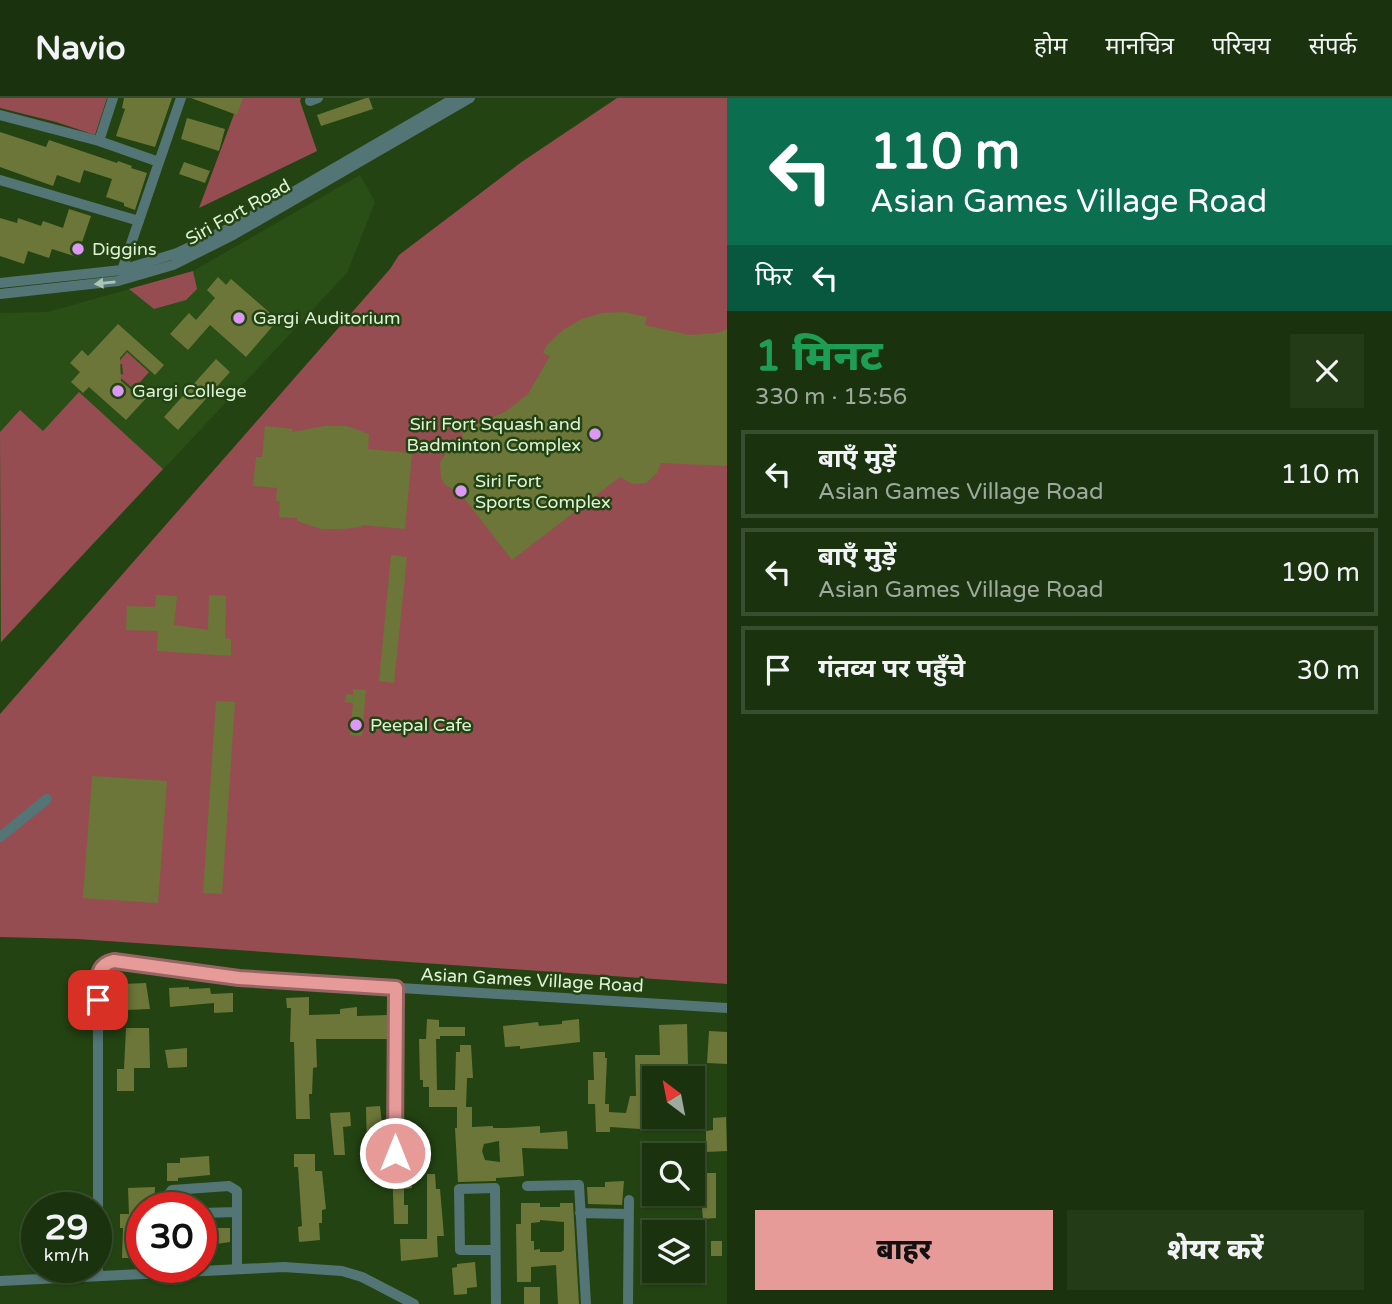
<!DOCTYPE html>
<html lang="hi">
<meta charset="utf-8">
<style>
:root{--surface:#1a330e;--page:#233b17;--text:#f1f3f6;--muted:#9faa9e;--line:#384e2e;--accent:#e69b98}
body{margin:0;font-family:"Varela Round","Noto Sans Devanagari",sans-serif;background:var(--page);color:var(--text);height:100vh;display:flex;flex-direction:column;font-size:26px;white-space:nowrap}
*{box-sizing:border-box;margin:0}
p{font-size:23px;color:var(--muted)}
.icon{flex:none;width:38px;height:38px;fill:none;stroke:currentColor;stroke-width:2;stroke-linecap:round;stroke-linejoin:round}
.map{position:relative;flex:1;overflow:hidden}
.panel{display:flex;flex-direction:column;background:var(--surface);width:665px}
.panel>*{flex:none}
.top-card{background:#0b6e4f;color:#fff;overflow:hidden}
.needle{width:46px;rotate:328deg}
.buttons{position:absolute;left:642px;top:968px;display:grid;gap:14px}
.buttons a{display:grid;place-items:center;width:63px;height:63px;border-radius:0px;background:var(--surface);box-shadow:0 2px 5px #0004,0 0 0 2px var(--line);font-size:35px}
.speed{position:absolute;left:21px;top:1094px;display:flex;gap:14px;font-size:35px;font-weight:700;text-align:center}
.speed>*{display:grid;place-content:center;width:91px;height:91px;border-radius:50%;background:var(--surface);box-shadow:0 2px 5px #0004,0 0 0 2px var(--line);line-height:1}
.speed small{font-size:18px;font-weight:400}
.speed .limit{border:10px solid #d22;background:#fff;color:#111}
.pin{position:absolute;display:grid;place-items:center;width:60px;height:60px;color:#fff;margin:-30px;border-radius:14px;box-shadow:0 4px 10px #0006}
.me{position:absolute;width:77px;margin:-38px;rotate:0deg;stroke-linejoin:round;filter:drop-shadow(0 0 5px #0008)}
.turn{display:flex;align-items:center;gap:24px;height:147px;padding:0 28px;font-size:32px}
.turn .icon{width:91px;height:91px;stroke-width:2.5}
.turn b{display:block;font-size:49px;line-height:60px}
.then{display:flex;align-items:center;height:66px;padding:0 28px;background:#0003;gap:14px;font-size:26px}
.round{display:grid;place-items:center;flex:none;width:74px;height:74px;border-radius:0px;background:var(--page)}
.headline{display:flex;align-items:center;justify-content:space-between;height:119px;padding:0 28px}
h1{font-size:42px;font-weight:800;line-height:52px;color:#1e9e55}
.cta{display:flex;gap:14px;margin-top:auto;padding:14px 28px}
.cta a{flex:1;height:80px;border-radius:0px;background:var(--accent);color:#111;font-size:28px;font-weight:800;line-height:80px;text-align:center}
.cta a+a{background:var(--page);color:var(--text)}
ul{padding:0;list-style:none}
li{display:flex;align-items:center;gap:21px;height:88px;margin:0 14px 10px;padding:0 14px;border:4px solid var(--line);border-radius:0px}
li div{flex:1}
li b{display:block;font-size:26px}
li em{font-style:normal}
header{display:flex;align-items:center;gap:42px;box-sizing:border-box;height:98px;padding:0 35px;background:var(--surface);border-bottom:2px solid var(--line)}
header strong{font-size:33px}
nav{display:flex;gap:38px;margin-inline-start:auto;font-size:24px}
main{display:flex;flex:1;min-height:0}
.map>svg:first-child{display:block}
</style>
<header>
<strong>Navio</strong>
<nav><a>होम</a><a>मानचित्र</a><a>परिचय</a><a>संपर्क</a></nav>
</header>
<main>
<div class="map">
<svg width="727" height="1206" viewBox="0 0 727 1206">
<rect width="100%" height="100%" fill="#234412"/>
<!-- built -->
<path fill="#294f16" d="M360 77 375 104 347 175 0 546V215L48 214 193 173Z"/>
<!-- green -->
<path fill="#954d51" d="M0 0H107L95 37 56 24 0 10Z
M240 0H301L300 3 317 53 199 110Z
M617 0H727V886L78 841 0 839V616L390 171 399 157 523 63Z
M193 173 197 191 186 202 154 211 129 191Z
M127 254 149 274 134 291 117 277 123 276 122 266 116 267Z
M79 294 163 371 1 544 0 334 20 312 43 333Z"/>
<!-- building -->
<path fill="#6c7638" fill-rule="evenodd" d="M124 0H172L155 49 116 38 125 11 122 10Z
M191 0H243L237 17Z
M366 0H369L373 11 321 28 317 17Z
M187 20 225 31 219 53 181 41Z
M0 34 46 49 49 42 117 65 118 63 132 68 131 70 147 75 135 112 124 108V105L106 99 112 81 84 72 80 85 57 77 53 88 0 69Z
M184 64 210 73 205 85 179 76Z
M69 111 91 118 77 159 52 151 49 160 28 153 24 166 0 158V120L17 125 18 120 41 128 43 123 63 130Z
M218 179 226 187 231 181 278 222 246 259 210 227 188 252 170 236 189 215 196 222 215 200 207 192Z
M624 214 647 219 645 227 689 237 717 235 727 231V368L661 365 657 375 646 385 632 386 620 379 512 462 461 396 445 387 441 380 440 364 450 350 463 346 462 326 479 325 505 314 528 296 550 258 543 255 547 247 563 232 582 221 602 215Z
M118 226 164 267 155 277 127 252 120 260 121 283 134 294 140 287 150 296 126 322 89 289 83 295 71 284 80 274 70 265 82 252 88 258Z
M216 261 230 274 178 332 164 319Z
M265 328 293 331 292 334 325 328H347L369 336 368 351 412 355 405 431 361 427V429L342 431H321L297 423V420L279 419 280 403H276L277 390 253 388 256 359H262Z
M391 457 407 459 394 585 379 583Z
M156 497 177 498 174 527 208 532 209 497 226 498 225 540 231 541V558L157 553 158 533 126 532 127 508 155 509Z
M353 591 366 592 362 638 350 637 353 605 345 604 346 596 353 597Z
M216 603 235 604 222 796 203 795Z
M92 678 167 683 158 805 83 800Z
M146 885 150 911 126 912 123 886Z
M189 889V891L210 890 211 896 233 895V914L214 915V905L170 909 169 890Z
M309 899V917L340 916V911L357 909V918L388 917V941H316L317 969 313 970 312 996H309L310 1021H296L294 944H290L291 910H287L286 900Z
M427 921 439 922V929H465V938H440V941H436L437 992H455L456 954H460V947H471L473 980H467L466 1009H472V1029L493 1028V1030H506L540 1028V1035L567 1033 568 1051 522 1050 524 1078 496 1080V1083L458 1084 455 1030H457V1009H429V989H423V982H420L419 941H426ZM499 1043 500 1064 485 1062 482 1053 484 1046Z
M579 921 580 944 520 951V948L505 949 503 928 538 924 539 928 562 926V923Z
M687 926 688 967 658 968V980H654V990H652L650 1015H642L640 1031 610 1029V1034H596L595 1006H588V982H594L593 954H605V960H607L605 1006H609V1014L626 1015 630 998H636L635 957H660L659 927Z
M126 930H149L150 970H134V993H117V971H124Z
M709 933 727 934V966L707 965Z
M187 950V969L168 970 165 952Z
M380 1008 383 1035H388V1056L379 1057V1055H367L366 1009Z
M350 1014 351 1028 343 1029 345 1057H334L330 1015Z
M726 1019 727 1053 706 1054V1033L713 1032V1020Z
M294 1056H315V1073H322L326 1111 322 1112V1125H319L320 1142 299 1144 298 1129 302 1128 298 1069H294Z
M209 1058 210 1077 178 1080V1083H167V1065H180V1060Z
M392 1066H410L412 1090 404 1091V1107H408V1126H394Z
M704 1075H716V1120L703 1121 702 1110 706 1109Z
M427 1076H435L436 1091H440L444 1138H437L438 1159 401 1163 400 1141H427Z
M624 1083 622 1107 588 1106 587 1089H605V1084Z
M155 1089 154 1110H142V1160H122L123 1130H120V1116H129L128 1090Z
M521 1105H540V1109H560V1105H573L579 1206H558L556 1167 531 1169V1184H517L516 1126H521ZM540 1122 564 1124V1152L561 1154H540V1151L534 1152V1143H531V1125L540 1124Z
M201 1130H230V1144L216 1146 217 1150H207V1145H201Z
M711 1143H722V1158H711Z
M475 1164 477 1189 467 1190V1196L454 1197 452 1170 457 1169V1166Z
M524 1189H540V1206H524Z"/>
<g fill="none" stroke-linecap="round" stroke-linejoin="round">
<!-- minor -->
<path stroke="#537575" stroke-width="10" d="M310 3 318 0
M0 17 99 43 113 0
M99 43 159 64
M0 82 139 123
M122 172 181 0
M0 185 122 172 177 155 238 126 455 0
M0 196 118 183 173 167 233 137 470 0
M0 739 47 701
M395 1055 396 889
M527 1088 579 1087 586 1206
M166 1110 167 1098 172 1092 229 1088 237 1093V1171
M201 1115 237 1114
M580 1115 628 1116
M495 1152H460L459 1091 495 1090 496 1206
M98 1176V874L102 868 114 863 239 880 727 910
M0 1183 284 1169 342 1173 362 1179 414 1206
M628 1206 629 1102"/>
</g>
<!-- one-way arrows -->
<defs><path id="oneway-solid" d="M-6-.8H1V-3.2L6.5 0L1 3.2V.8H-6Z" transform="scale(1.75)"/></defs>
<use fill="#adc6b4" href="#oneway-solid" transform="translate(105 185) rotate(174)"/>
<g fill="none" stroke-linecap="round" stroke-linejoin="round">
<!-- route casing -->
<g stroke="#966563" stroke-width="18">
<path id="route" d="M98 902C98 885 94 867 114 863L239 880 396 890 395 1055"/>
</g>
<!-- route -->
<use href="#route" stroke="#e69b98" stroke-width="12"/>
</g>
<!-- markers -->
<g fill="#dc99f4" stroke="#234412" stroke-width="2.5">
<circle cx="78" cy="151" r="7"/>
<circle cx="239" cy="220" r="7"/>
<circle cx="118" cy="293" r="7"/>
<circle cx="595" cy="336" r="7"/>
<circle cx="461" cy="393" r="7"/>
<circle cx="356" cy="627" r="7"/>
</g>
<g text-anchor="middle" stroke-width="5" stroke-linejoin="round" paint-order="stroke">
<!-- street labels -->
<g font-size="18" fill="#def2d6" stroke="#234412">
<text transform="translate(238 114) rotate(-29)" y="6">Siri Fort Road</text>
<text transform="translate(532 882) rotate(3)" y="6">Asian Games Village Road</text>
</g>
<!-- poi labels -->
<g font-size="18" fill="#def2d6" stroke="#234412" text-anchor="start">
<text x="92" y="157">Diggins</text>
<text x="253" y="226">Gargi Auditorium</text>
<text x="132" y="299">Gargi College</text>
<text x="581" y="332" text-anchor="end">Siri Fort Squash and<tspan x="581" dy="21">Badminton Complex</tspan></text>
<text x="475" y="389">Siri Fort<tspan x="475" dy="21">Sports Complex</tspan></text>
<text x="370" y="633">Peepal Cafe</text>
</g>
</g>
</svg>
<div class="buttons">
<a><svg class="needle" viewBox="-14 -14 28 28"><path d="M0-13l5 13h-10z" fill="#e53935"/><path d="M0 13l5-13h-10z" fill="#9faa9e"/></svg></a>
<a><svg class="icon" aria-label="search" viewBox="0 0 24 24"><circle cx="10" cy="10" r="6"/><path d="M15 15l6 6"/></svg></a>
<a><svg class="icon" aria-label="layers" viewBox="0 0 24 24"><path d="M12 4l9 5-9 5-9-5zM3 14l9 5 9-5"/></svg></a>
</div>
<div class="speed"><div>29<small>km/h</small></div><div class="limit">30</div></div>
<div class="pin" style="left:98px;top:902px;background:#d93025"><svg class="icon" aria-label="arrive" viewBox="0 0 24 24"><path d="M6 21V4h12l-3 4 3 4H6"/></svg></div>
<svg class="me" style="left:395px;top:1055px" viewBox="-20 -20 40 40"><circle r="17" fill="#e69b98" stroke="#fff" stroke-width="3"/><path d="M0-11L8 9 0 5-8 9z" fill="#fff"/></svg>
</div>
<section class="panel">
<div class="top-card">
<div class="turn"><svg class="icon" aria-label="left" viewBox="0 0 24 24"><path d="M17 20v-9H6M10 6l-5 5 5 5"/></svg><div><b>110 m</b>Asian Games Village Road</div></div>
<div class="then">फिर<svg class="icon" aria-label="left" viewBox="0 0 24 24"><path d="M17 20v-9H6M10 6l-5 5 5 5"/></svg></div>
</div>
<div class="headline"><div><h1>1 मिनट</h1><p>330 m · 15:56</p></div><a class="round"><svg class="icon" aria-label="close" viewBox="0 0 24 24"><path d="M6 6l12 12M18 6L6 18"/></svg></a></div>
<ul>
<li><svg class="icon" aria-label="left" viewBox="0 0 24 24"><path d="M17 20v-9H6M10 6l-5 5 5 5"/></svg><div><b>बाएँ मुड़ें</b><p>Asian Games Village Road</p></div><em>110 m</em></li>
<li><svg class="icon" aria-label="left" viewBox="0 0 24 24"><path d="M17 20v-9H6M10 6l-5 5 5 5"/></svg><div><b>बाएँ मुड़ें</b><p>Asian Games Village Road</p></div><em>190 m</em></li>
<li><svg class="icon" aria-label="arrive" viewBox="0 0 24 24"><path d="M6 21V4h12l-3 4 3 4H6"/></svg><div><b>गंतव्य पर पहुँचे</b></div><em>30 m</em></li>
</ul>
<div class="cta"><a>बाहर</a><a>शेयर करें</a></div>
</section>
</main>
